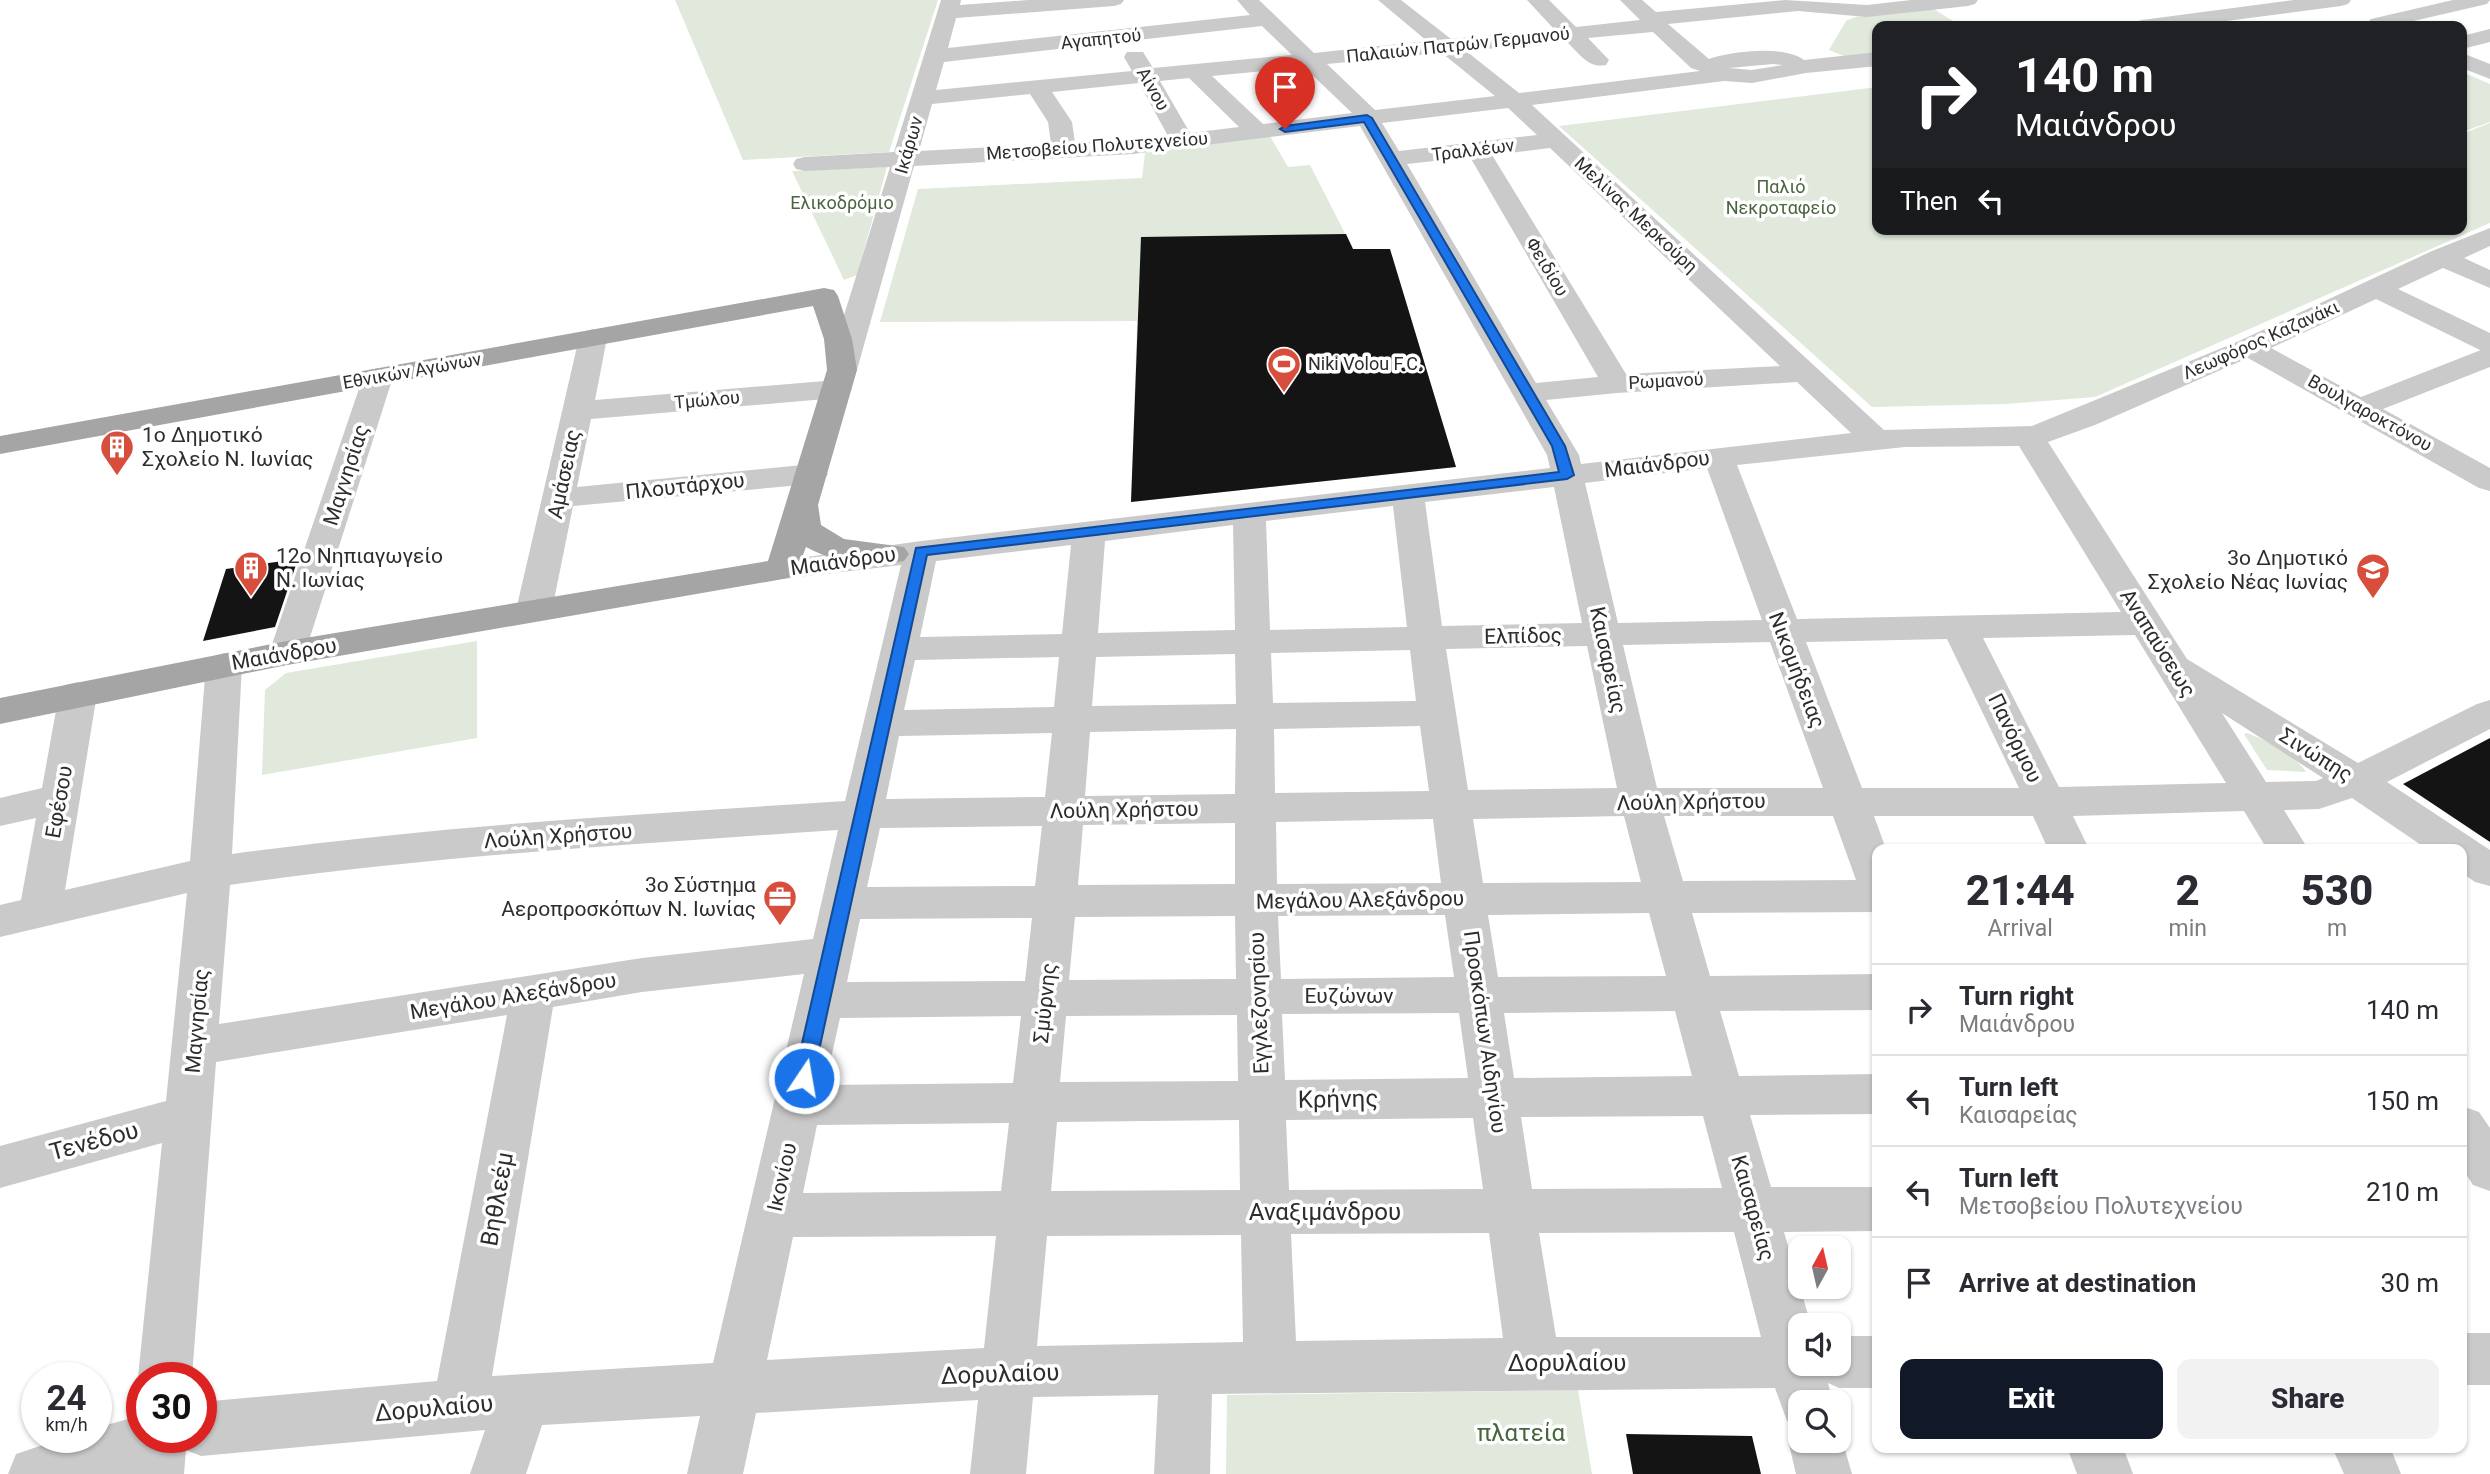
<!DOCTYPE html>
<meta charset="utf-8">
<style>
:root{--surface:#fff;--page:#f2f2f3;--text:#2b2b33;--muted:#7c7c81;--line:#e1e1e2;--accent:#111827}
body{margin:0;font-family:Roboto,sans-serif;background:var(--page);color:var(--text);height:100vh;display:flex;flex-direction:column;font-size:26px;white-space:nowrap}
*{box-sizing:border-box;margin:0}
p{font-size:23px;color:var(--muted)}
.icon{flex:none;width:38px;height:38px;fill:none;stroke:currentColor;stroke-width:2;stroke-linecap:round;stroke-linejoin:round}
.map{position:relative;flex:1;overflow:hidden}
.panel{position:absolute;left:1872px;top:844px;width:595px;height:609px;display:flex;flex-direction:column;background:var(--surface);border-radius:14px;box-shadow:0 2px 5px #0004}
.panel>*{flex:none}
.guide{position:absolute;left:1872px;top:21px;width:595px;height:214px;border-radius:14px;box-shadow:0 2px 5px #0004;background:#202124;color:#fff;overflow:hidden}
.needle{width:46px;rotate:8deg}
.buttons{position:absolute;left:1788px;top:1236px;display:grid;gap:14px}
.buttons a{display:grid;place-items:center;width:63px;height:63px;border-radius:14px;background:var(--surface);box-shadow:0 2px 5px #0004;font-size:35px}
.speed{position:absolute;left:21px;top:1362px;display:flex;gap:14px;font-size:35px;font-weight:700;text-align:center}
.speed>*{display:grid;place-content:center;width:91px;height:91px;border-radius:50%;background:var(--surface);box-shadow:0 2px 5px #0004;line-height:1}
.speed small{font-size:18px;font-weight:400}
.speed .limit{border:10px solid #d22;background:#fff;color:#111}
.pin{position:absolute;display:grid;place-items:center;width:60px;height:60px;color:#fff;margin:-72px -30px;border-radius:50% 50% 50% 0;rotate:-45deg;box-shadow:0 0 7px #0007}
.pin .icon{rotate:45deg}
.me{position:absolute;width:77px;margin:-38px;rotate:12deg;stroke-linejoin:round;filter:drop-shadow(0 0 5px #0008)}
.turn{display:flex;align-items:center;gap:24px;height:147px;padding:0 28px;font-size:32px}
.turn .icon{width:91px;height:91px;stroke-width:2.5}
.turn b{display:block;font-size:49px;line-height:60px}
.then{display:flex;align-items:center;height:66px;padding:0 28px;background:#0003;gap:14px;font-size:26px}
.eta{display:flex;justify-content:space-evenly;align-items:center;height:119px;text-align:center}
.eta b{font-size:42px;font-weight:800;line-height:49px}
.action{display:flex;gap:14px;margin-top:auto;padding:14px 28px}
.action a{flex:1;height:80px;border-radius:14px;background:var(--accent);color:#fff;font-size:28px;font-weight:800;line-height:80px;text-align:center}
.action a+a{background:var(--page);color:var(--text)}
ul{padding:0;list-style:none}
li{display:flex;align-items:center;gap:21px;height:91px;padding:0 28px;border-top:2px solid var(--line)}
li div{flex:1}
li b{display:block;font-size:26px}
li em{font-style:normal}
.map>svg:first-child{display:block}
</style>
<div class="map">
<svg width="2490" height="1474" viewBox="0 0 2490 1474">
<rect width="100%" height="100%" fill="#fff"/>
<!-- green -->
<path fill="#e0e9db" d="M675 0H938L889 152 743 160Z
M1932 8 1961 26H1878V54L1844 56 1829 50 1846 21 1855 17Z
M2462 72 2490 84V122L2462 132Z
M1878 87V229H2462V134L2490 123V223L2095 397 2005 404 1872 407 1559 126Z
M1270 136 1288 167 1310 165 1353 249H1390L1456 467 1131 502 1137 321 880 322 918 189 1142 178 1145 153Z
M887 167 857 275 844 280 792 171Z
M477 641V738L262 775 265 690 286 673Z
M2247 733C2268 741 2294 754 2306 772L2267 770 2244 734Z
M1578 1390 1592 1474H1226L1227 1395Z"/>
<!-- building -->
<path fill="#141414" d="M1346 234 1353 249H1390L1456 467 1131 502 1141 237Z
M298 559 275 627 203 641 226 569Z
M2490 738V842L2403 784Z
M1626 1434 1752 1436 1761 1474H1633Z"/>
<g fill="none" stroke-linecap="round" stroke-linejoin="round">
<!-- minor -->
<path fill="#cacaca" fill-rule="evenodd" d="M941 0H961L960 5 1028 0H1124L1121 4 1114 6 956 18 948 48 1250 15 1237 0H1259L1314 53 1427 41 1378 0H1401L1451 39 1554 29 1527 0H1549L1576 27 1640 20 1620 0H1642L1656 12 1785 0 1867 5 1911 0H1978L1975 4 1968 6 1867 17 1798 11 1668 24 1709 59C1732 51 1784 45 1804 60L1878 52V66L1806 73 1752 83 1724 81 1532 105 1884 430 2032 426 2239 341 2432 251 2490 228V246L2464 258 2490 270V288L2443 268 2398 289 2490 333V367L2383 409 2490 468V491L2479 488 2248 358 2095 425 2048 442 2187 659 2358 763 2477 704 2490 700V729L2387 782 2490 850V886L2475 882 2462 873V849H2427L2352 798 2319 809 2284 810 2308 849H2267L2244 811 2073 816 2089 849H2048L2033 816H1874L1886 849H1878V912L1692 913 1710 976 1878 974V1010L1720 1011 1739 1076 1878 1074V1114L1750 1115 1771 1187H1878V1231L1784 1232 1811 1325H1801V1363H1839V1336H1878V1388H1839L1828 1383 1833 1402H1801V1440H1839V1429L1852 1474H1796L1788 1440 1795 1424 1787 1421 1775 1388 1212 1394 1210 1474H1154L1158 1395 1033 1397 1026 1474H970L978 1400 756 1413 743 1474H687L700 1416 542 1425 526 1474H470L485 1430 201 1456 186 1450 184 1474H8L16 1454 67 1437H96V1428L142 1415V1437H201V1402L437 1381 507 1015 216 1062 192 1377H142V1386L138 1377 162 1143 0 1188V1146L166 1101 187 893 0 937V905L21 900 36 818 0 826V798L42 788 59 694 65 685 78 682 91 685 97 694 65 890 190 861 206 665 211 657 224 653 237 657 242 665 232 854C435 826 641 814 845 801L901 565 783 579 771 576 766 569 771 562 921 541 1550 468 1547 455 1360 126 1133 154 914 166 857 370 852 376 842 379 832 376 827 370 890 167 805 171 796 169 793 164 796 159 805 157 894 152ZM1262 26 1292 55 1153 68 1143 52H1127L1124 57 1132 71 936 90 944 62ZM1653 32 1691 68 1700 71 1519 93 1466 51 1566 41C1578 52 1588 69 1606 65L1609 60 1588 38ZM1442 53 1495 96 1375 110 1327 64ZM1773 64 1783 65 1752 70 1729 68ZM1304 67 1352 113 1263 124 1212 76ZM1189 78 1239 127 1190 133 1160 81ZM1139 83 1168 136 1075 143 1072 122 1052 92ZM1030 94 1048 122 1051 144 919 151 932 104ZM1508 108 1537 135 1399 151 1382 123ZM1550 148 1780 366 1626 374 1492 155ZM1470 157 1598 377 1536 383 1407 164ZM2376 299 2480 350H2481L2361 397 2271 348ZM1797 382 1851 433 1581 464 1579 455 1546 400 1617 393ZM2019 446 2121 612 1797 619 1737 465 1905 447ZM1707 468 1762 620 1618 623 1585 483ZM1554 487 1582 623 1442 626 1425 502ZM1393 506 1407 627 1270 630 1266 521ZM1233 525 1235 630 1098 633 1105 541ZM1071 545 1062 634 920 637 936 561ZM2135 635 2226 783 2059 787 1983 638ZM1947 639 2019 788H1862L1806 642ZM1770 642 1823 788H1657L1623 645ZM1587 646 1617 788 1468 790 1446 649ZM1410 650 1416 701 1273 703 1271 653ZM1235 654 1236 704 1092 706 1096 657ZM1059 657 1054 707 904 710 915 660ZM2222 713 2323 778 2316 781 2266 782ZM1420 726 1429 791 1275 793 1274 729ZM1236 729 1235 794 1085 796 1090 732ZM1052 733 1045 797 886 799 899 736ZM1624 816 1641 882 1483 883 1473 819ZM1664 816H1833L1856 880 1683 881ZM1433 819 1441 883 1277 884 1276 822ZM1235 823V884L1078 885 1083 825ZM1042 826 1035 886 867 887 880 828ZM838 830 813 939 642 958 219 1024 230 885C431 856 635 844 838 830ZM1649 913 1666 976 1498 977 1488 915ZM1445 915 1454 977 1281 979 1278 916ZM1235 916 1236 979 1069 980 1075 917ZM1032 918 1025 981 847 982 860 919ZM804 974 713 1363 492 1376 553 1007 642 992ZM1675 1011 1692 1076 1514 1078 1504 1013ZM1459 1013 1468 1078 1285 1080 1282 1014ZM1237 1015 1238 1081 1060 1082 1066 1016ZM1021 1016 1013 1083 825 1085 840 1018ZM1703 1116 1722 1188 1532 1189 1521 1117ZM1473 1118 1483 1189 1289 1190 1286 1120ZM1239 1120 1240 1190 1051 1191 1057 1122ZM1009 1123 1001 1191 803 1193 817 1125ZM1734 1232 1761 1337H1556L1539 1233ZM1489 1233 1503 1338 1296 1341 1291 1234ZM1241 1235 1243 1342 1037 1346 1047 1236ZM996 1236 984 1348 767 1360 793 1237Z
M2294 0H2351L2348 4 2341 6 2188 26H2131L2135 22 2142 20Z
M2453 0H2490L2487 4 2392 26H2370L2367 23 2371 19Z
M2490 29V42L2462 49V36Z
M2462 53 2490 64V79L2462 68Z
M593 329 603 332 607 338 595 400 837 380 848 383 852 389 848 395 837 398 591 419 577 487 812 464 823 467 828 474 823 481 812 484 573 506 552 610 547 618 534 621 521 618 516 610 579 338 583 332Z
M378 368 389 371 393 377 305 653 300 661 287 665 274 661 269 653 363 377 367 371Z
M2462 1106 2479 1112 2490 1128V1191L2473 1185 2462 1168Z
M2462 1333H2490V1385H2462Z
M2067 1447H2123L2133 1474H2077Z
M2332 1447H2390L2401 1474H2344Z"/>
<!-- major -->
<path fill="#a5a5a5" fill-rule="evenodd" d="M824 288 834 290 838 296 852 339 857 370 818 505 821 525 844 539 904 547 909 554 904 561C875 568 832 562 806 547L795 576 783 579 287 665 0 724V698L287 641 768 561 827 370 824 339 813 306 0 454V436Z"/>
</g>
<!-- route -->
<path fill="#1a73e8" stroke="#114b97" stroke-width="2" d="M1367 115 1372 118 1565 446 1574 475 1567 479 927 555 813 1078 810 1084 804 1086 797 1084 794 1078 916 548 1559 472 1552 446 1364 122 1285 132 1280 129 1285 126Z"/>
<!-- icons -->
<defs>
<g id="stadium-pin" transform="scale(1.75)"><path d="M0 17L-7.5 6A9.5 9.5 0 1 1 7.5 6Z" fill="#d74f3c" stroke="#fff"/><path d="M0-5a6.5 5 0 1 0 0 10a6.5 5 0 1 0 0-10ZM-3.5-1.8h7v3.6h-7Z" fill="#fff"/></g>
<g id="building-pin" transform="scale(1.75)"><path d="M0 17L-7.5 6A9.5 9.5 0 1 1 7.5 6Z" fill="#d74f3c" stroke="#fff"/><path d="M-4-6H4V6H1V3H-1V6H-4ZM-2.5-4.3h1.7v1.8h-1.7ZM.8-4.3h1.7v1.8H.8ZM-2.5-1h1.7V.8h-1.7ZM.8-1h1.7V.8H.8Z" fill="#fff"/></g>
<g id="school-pin" transform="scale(1.75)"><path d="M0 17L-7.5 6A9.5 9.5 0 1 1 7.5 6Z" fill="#d74f3c" stroke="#fff"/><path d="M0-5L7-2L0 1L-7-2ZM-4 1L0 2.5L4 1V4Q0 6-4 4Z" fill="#fff"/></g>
<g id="office-pin" transform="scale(1.75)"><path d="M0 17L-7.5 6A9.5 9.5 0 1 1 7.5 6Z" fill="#d74f3c" stroke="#fff"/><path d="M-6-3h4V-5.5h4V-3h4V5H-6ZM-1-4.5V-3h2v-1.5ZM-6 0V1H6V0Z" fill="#fff"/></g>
</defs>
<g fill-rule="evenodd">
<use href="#stadium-pin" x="1284" y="364"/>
<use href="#building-pin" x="117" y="447"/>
<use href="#building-pin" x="251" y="568"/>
<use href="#school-pin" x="2373" y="570"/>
<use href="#office-pin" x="780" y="897"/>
</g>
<g text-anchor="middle" stroke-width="7" stroke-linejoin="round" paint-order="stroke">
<!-- far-street labels -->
<g font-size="18" fill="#2d2d2d" stroke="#fff">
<text transform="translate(1101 39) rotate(-6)" y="6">Αγαπητού</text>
<text transform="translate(1458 45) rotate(-6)" y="6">Παλαιών Πατρών Γερμανού</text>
<text transform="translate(1153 89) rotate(60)" y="6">Αίνου</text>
<text transform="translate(909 145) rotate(-74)" y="6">Ικάρων</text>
<text transform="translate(1097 146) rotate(-4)" y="6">Μετσοβείου Πολυτεχνείου</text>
<text transform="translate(1473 150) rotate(-7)" y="6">Τραλλέων</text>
<text transform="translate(1636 215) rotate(43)" y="6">Μελίνας Μερκούρη</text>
<text transform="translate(1547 267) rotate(59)" y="6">Φειδίου</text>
<text transform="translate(2261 340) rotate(-24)" y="6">Λεωφόρος Καζανάκι</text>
<text transform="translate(412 371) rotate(-10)" y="6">Εθνικών Αγώνων</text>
<text transform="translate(1666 381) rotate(-3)" y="6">Ρωμανού</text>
<text transform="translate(707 400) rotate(-5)" y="6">Τμώλου</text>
<text transform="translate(2370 413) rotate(29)" y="6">Βουλγαροκτόνου</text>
</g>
<!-- far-park labels -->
<g font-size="18" fill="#48653e" stroke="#fff">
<text x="1781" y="193">Παλιό<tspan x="1781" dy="21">Νεκροταφείο</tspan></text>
<text x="842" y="209">Ελικοδρόμιο</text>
</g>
<!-- far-poi labels -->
<g font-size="18" fill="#2d2d2d" stroke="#fff" text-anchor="start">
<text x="1308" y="370">Niki Volou F.C.</text>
</g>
<!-- poi labels -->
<g font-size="21" fill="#2d2d2d" stroke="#fff" text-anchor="start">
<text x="142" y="442">1ο Δημοτικό<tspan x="142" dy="24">Σχολείο Ν. Ιωνίας</tspan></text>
<text x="276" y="563">12ο Νηπιαγωγείο<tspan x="276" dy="24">Ν. Ιωνίας</tspan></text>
<text x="2348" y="565" text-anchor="end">3ο Δημοτικό<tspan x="2348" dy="24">Σχολείο Νέας Ιωνίας</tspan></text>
<text x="756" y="892" text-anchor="end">3ο Σύστημα<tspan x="756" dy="24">Αεροπροσκόπων Ν. Ιωνίας</tspan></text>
</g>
<!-- street labels -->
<g font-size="21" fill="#2d2d2d" stroke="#fff">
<text transform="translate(1657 464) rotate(-7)" y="7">Μαιάνδρου</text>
<text transform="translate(564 474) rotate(-78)" y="7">Αμάσειας</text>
<text transform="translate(346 475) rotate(-72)" y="7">Μαγνησίας</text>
<text transform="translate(685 486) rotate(-6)" y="7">Πλουτάρχου</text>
<text transform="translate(843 561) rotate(-8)" y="7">Μαιάνδρου</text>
<text transform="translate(1523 636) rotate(-1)" y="7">Ελπίδος</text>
<text transform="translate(2158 643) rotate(58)" y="7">Αναπαύσεως</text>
<text transform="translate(284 654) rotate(-10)" y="7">Μαιάνδρου</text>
<text transform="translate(1608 660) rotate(78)" y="7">Καισαρείας</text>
<text transform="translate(1797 670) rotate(69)" y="7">Νικομήδειας</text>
<text transform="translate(2015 738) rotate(64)" y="7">Πανόρμου</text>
<text transform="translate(2316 755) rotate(32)" y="7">Σινώπης</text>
<text transform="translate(59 802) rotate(-80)" y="7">Εφέσου</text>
<text transform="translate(1691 802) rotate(-1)" y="7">Λούλη Χρήστου</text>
<text transform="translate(1124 810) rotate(-1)" y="7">Λούλη Χρήστου</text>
<text transform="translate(558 836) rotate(-4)" y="7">Λούλη Χρήστου</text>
<text transform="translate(1360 900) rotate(-1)" y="7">Μεγάλου Αλεξάνδρου</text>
<text transform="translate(513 996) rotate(-9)" y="7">Μεγάλου Αλεξάνδρου</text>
<text x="1349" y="1003">Ευζώνων</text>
<text transform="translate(1045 1003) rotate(-84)" y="7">Σμύρνης</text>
<text transform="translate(1259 1003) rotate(-92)" y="7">Εγγλεζονησίου</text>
<text transform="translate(197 1021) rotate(-85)" y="7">Μαγνησίας</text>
<text transform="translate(1485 1032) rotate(82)" y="7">Προσκόπων Αιδηνίου</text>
<text transform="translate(782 1177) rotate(-77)" y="7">Ικονίου</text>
<text transform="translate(1753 1208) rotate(74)" y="7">Καισαρείας</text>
</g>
<!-- near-street labels -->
<g font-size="24" fill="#2d2d2d" stroke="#fff">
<text transform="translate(1338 1099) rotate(-1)" y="8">Κρήνης</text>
<text transform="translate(94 1141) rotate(-15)" y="8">Τενέδου</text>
<text transform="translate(497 1199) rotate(-80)" y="8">Βηθλεέμ</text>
<text x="1325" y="1220">Αναξιμάνδρου</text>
<text x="1567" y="1371">Δορυλαίου</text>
<text transform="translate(1000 1374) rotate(-2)" y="8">Δορυλαίου</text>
<text transform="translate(434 1408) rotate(-5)" y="8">Δορυλαίου</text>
</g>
<!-- near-park labels -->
<g font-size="24" fill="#48653e" stroke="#fff">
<text x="1521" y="1441">πλατεία</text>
</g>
</g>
</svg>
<div class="buttons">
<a><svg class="needle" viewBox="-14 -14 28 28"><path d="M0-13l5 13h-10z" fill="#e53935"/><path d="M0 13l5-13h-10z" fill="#7c7c81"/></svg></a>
<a><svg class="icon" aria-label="sound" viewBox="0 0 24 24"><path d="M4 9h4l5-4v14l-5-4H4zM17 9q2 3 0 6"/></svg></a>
<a><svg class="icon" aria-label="search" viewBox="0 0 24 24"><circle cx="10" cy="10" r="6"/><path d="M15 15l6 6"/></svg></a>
</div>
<div class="speed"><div>24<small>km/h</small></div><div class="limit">30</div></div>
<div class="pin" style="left:1285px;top:129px;background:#d93025"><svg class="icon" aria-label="arrive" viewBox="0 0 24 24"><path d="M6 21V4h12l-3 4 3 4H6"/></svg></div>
<svg class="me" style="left:804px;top:1078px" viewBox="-20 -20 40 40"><circle r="17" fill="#1a73e8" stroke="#fff" stroke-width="3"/><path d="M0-11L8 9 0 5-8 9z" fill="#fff"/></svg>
<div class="guide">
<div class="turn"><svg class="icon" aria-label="right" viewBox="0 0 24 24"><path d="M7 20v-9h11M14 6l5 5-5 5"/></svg><div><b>140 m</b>Μαιάνδρου</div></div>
<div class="then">Then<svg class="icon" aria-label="left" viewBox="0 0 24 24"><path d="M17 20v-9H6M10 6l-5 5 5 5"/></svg></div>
</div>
<section class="panel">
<div class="eta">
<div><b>21:44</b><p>Arrival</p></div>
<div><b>2</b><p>min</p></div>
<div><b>530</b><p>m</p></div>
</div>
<ul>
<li><svg class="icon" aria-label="right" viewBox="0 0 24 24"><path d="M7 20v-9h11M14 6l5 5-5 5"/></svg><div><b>Turn right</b><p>Μαιάνδρου</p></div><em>140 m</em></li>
<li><svg class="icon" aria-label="left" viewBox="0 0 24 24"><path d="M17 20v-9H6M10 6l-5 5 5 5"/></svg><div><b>Turn left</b><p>Καισαρείας</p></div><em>150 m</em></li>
<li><svg class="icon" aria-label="left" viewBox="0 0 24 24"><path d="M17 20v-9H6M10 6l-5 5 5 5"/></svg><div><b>Turn left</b><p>Μετσοβείου Πολυτεχνείου</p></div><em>210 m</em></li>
<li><svg class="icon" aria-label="arrive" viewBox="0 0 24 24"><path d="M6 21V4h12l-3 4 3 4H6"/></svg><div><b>Arrive at destination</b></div><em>30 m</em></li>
</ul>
<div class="action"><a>Exit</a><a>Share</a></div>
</section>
</div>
